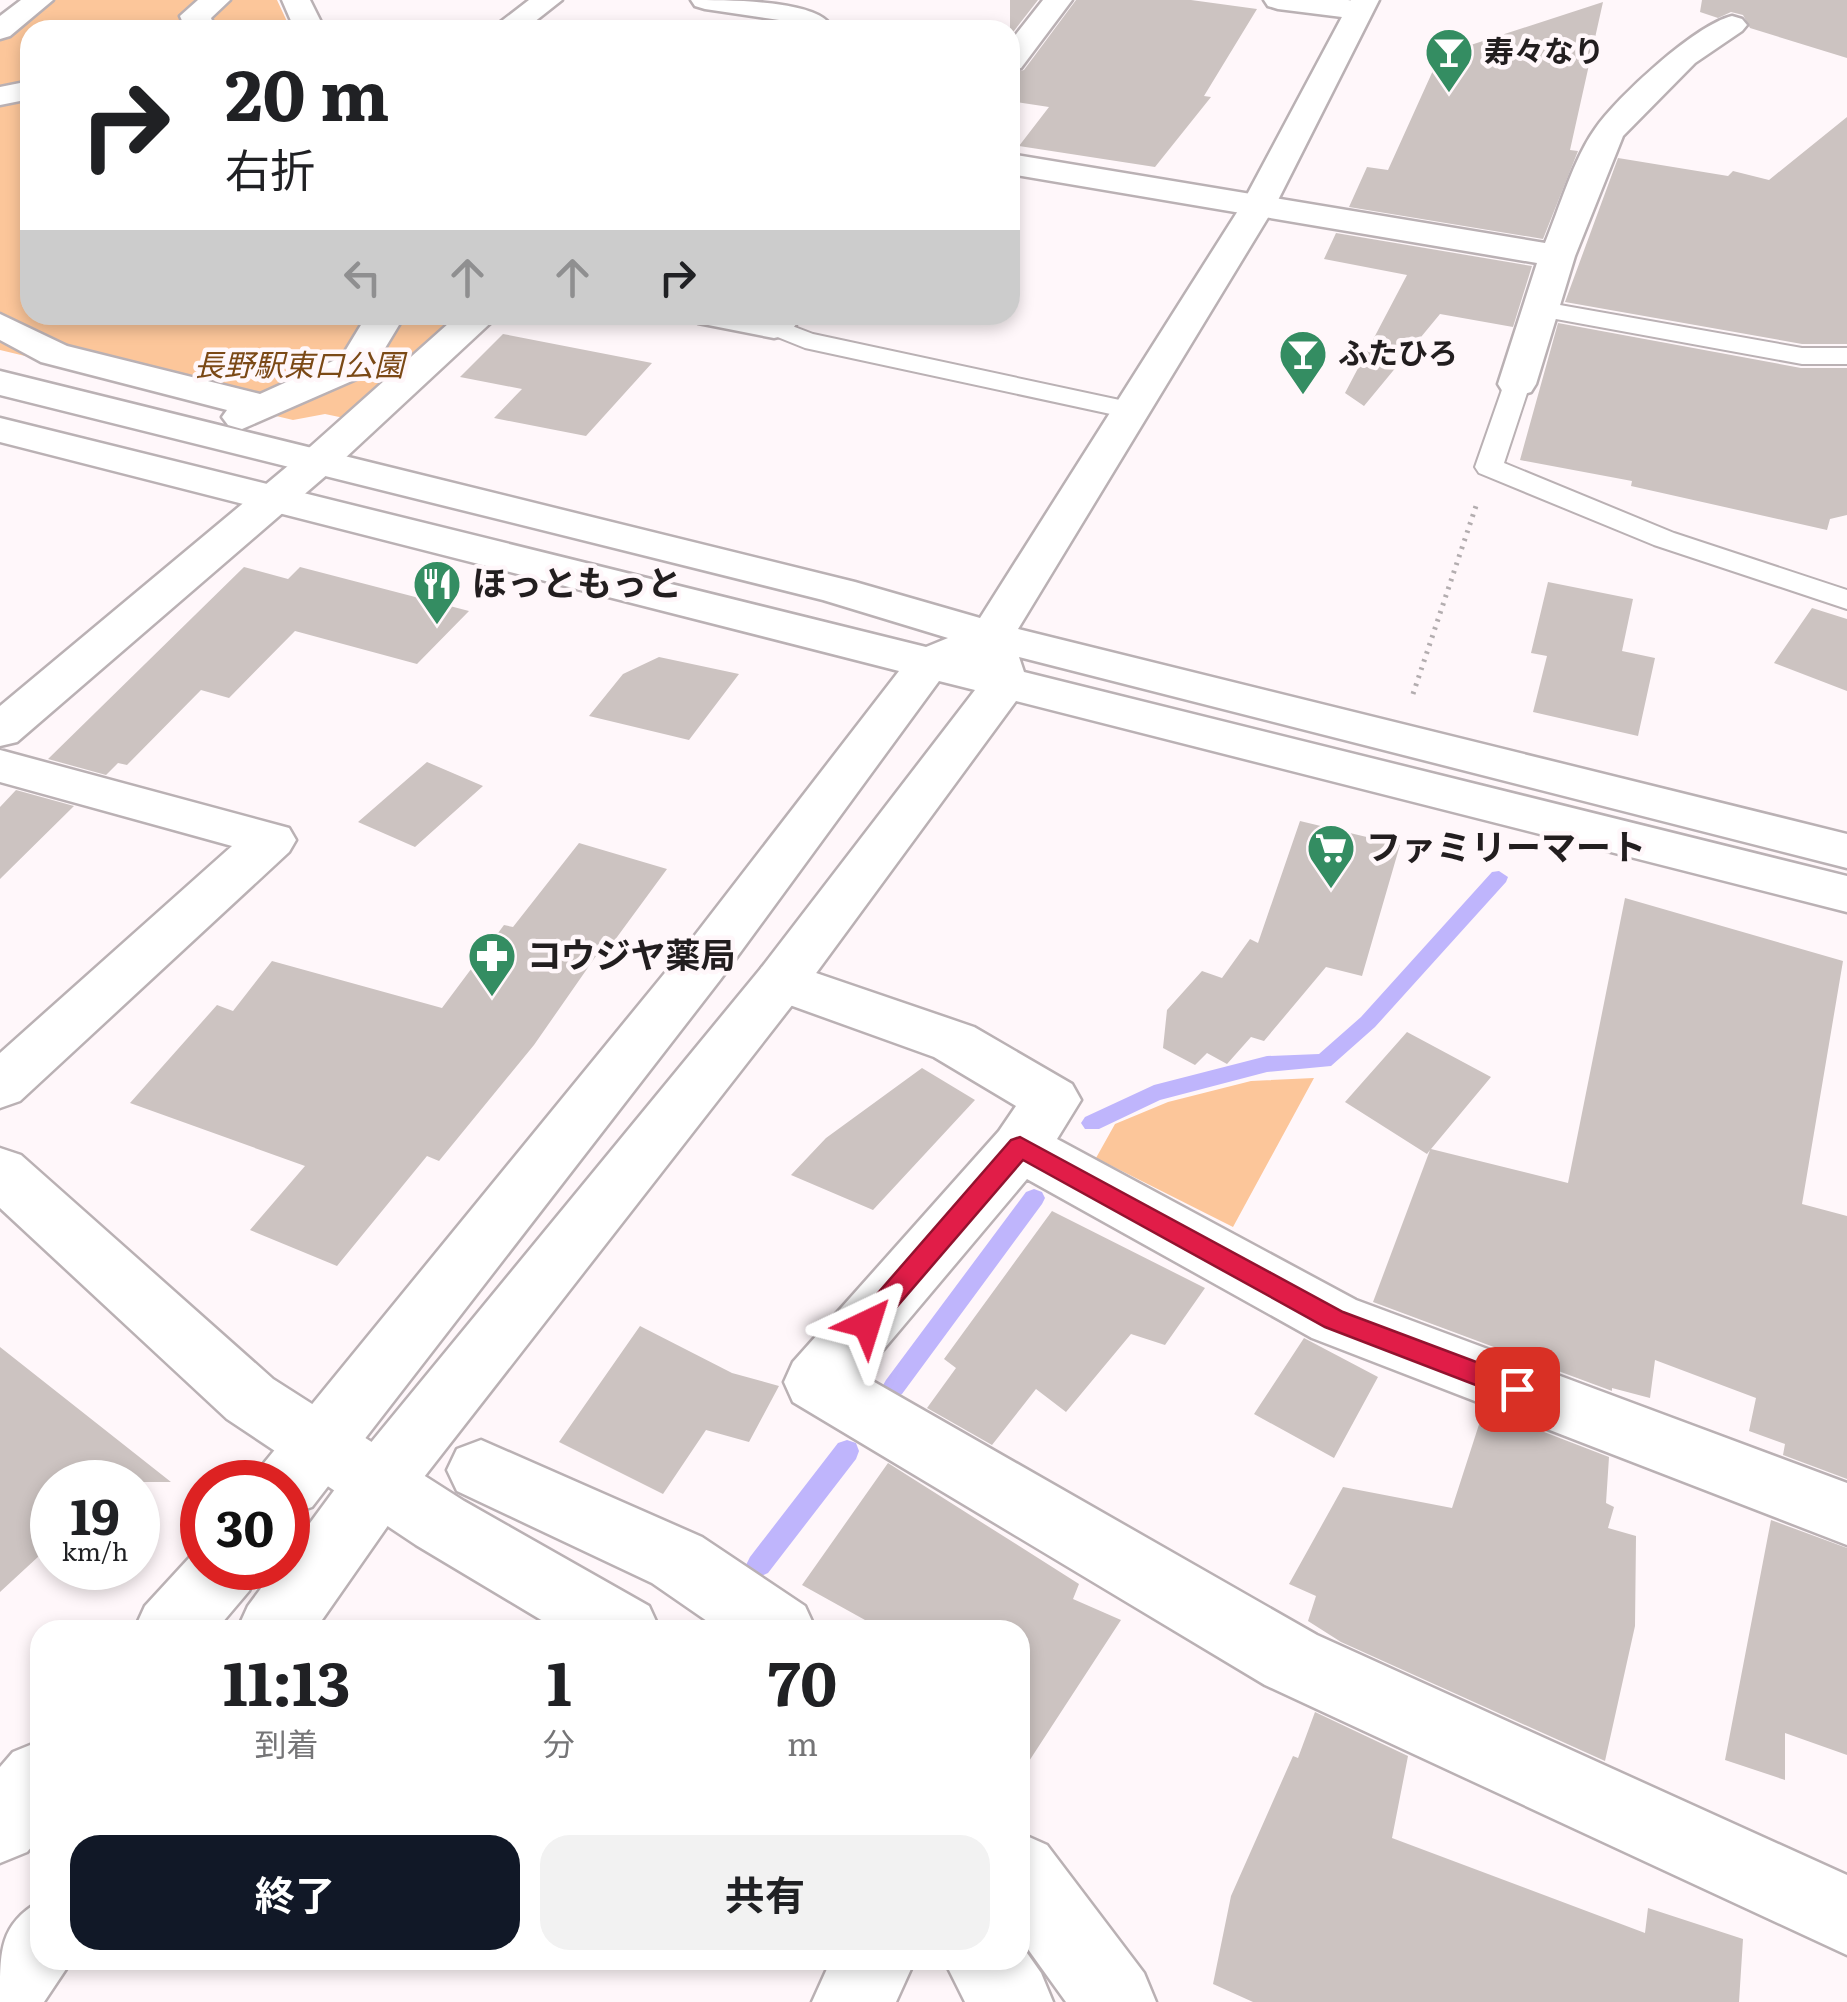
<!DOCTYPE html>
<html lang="ja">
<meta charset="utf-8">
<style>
:root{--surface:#fff;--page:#f2f2f2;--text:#202124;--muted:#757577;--accent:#111827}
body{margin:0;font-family:Literata,"Noto Sans JP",serif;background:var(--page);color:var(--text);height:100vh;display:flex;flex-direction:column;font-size:38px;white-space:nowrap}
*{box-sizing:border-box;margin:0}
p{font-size:32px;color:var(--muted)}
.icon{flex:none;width:55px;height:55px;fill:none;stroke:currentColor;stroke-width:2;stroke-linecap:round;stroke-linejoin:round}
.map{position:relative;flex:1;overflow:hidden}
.details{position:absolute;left:30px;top:1620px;width:1000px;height:350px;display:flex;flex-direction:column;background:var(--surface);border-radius:30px;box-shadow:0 5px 15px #0003}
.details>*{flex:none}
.guide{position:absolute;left:20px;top:20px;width:1000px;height:305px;border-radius:30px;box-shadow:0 5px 15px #0003;background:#fff;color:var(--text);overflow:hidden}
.speed{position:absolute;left:30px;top:1460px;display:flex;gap:20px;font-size:50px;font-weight:700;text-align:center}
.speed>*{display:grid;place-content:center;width:130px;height:130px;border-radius:50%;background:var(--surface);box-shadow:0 5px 15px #0003;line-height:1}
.speed small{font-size:25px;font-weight:400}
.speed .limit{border:15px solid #d22;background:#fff;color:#111}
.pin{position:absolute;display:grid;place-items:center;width:85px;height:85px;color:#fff;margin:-42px;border-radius:20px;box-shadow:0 5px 15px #0006}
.me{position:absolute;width:110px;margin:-55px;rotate:41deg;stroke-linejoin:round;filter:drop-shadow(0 0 8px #0008)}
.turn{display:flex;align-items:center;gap:35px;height:210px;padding:0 40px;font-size:45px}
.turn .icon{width:130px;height:130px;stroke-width:2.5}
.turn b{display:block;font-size:70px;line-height:85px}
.lanes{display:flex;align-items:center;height:95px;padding:0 40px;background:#0003;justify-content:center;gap:50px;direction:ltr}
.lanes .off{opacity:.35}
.eta{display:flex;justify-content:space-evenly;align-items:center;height:170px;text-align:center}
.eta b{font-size:60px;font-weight:700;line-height:70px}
.primary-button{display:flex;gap:20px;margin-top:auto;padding:20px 40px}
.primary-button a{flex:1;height:115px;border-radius:30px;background:var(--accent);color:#fff;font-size:40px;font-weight:700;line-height:115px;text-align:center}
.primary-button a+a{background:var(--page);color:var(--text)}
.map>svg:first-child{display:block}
</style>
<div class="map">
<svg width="1847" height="2002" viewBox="0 0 1847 2002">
<rect width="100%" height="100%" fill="#fff7fa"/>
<!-- green -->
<path fill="#fcc69a" d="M29 0H277L291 30H30V315H455L344 418 325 414 293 420 0 350V18Z
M1314 1078 1233 1227 1096 1158 1115 1124 1168 1102 1251 1081Z"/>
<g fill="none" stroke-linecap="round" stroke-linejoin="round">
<!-- stream -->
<path fill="#bfb5fc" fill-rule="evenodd" d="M1499 871 1508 877 1506 882 1375 1027 1331 1066 1267 1072 1160 1100 1099 1129H1085L1081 1123 1085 1117 1154 1085 1267 1056 1319 1054 1361 1017 1492 872Z
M1034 1189 1042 1192 1045 1198 1042 1204 902 1394 894 1397 886 1394 882 1387 886 1380 1026 1192Z
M847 1440 856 1443 859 1451 856 1459 768 1573 759 1577 750 1573 746 1565 750 1557 838 1443Z"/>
</g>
<!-- building -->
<path fill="#ccc3c1" d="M1010 0H1038L1010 36Z
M1076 0H1191L1257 9 1204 96 1211 97 1155 167 1019 146 1049 107 1010 101V74L1024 70Z
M1702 0H1847V58L1750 28 1743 15 1731 12 1718 18 1700 12Z
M1603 2 1570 150 1578 151 1543 239 1349 207 1367 167 1388 170 1440 55Z
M1847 117V344H1802L1565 302 1618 158 1728 176 1733 171 1769 180Z
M1336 233 1532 266 1513 327 1440 314 1364 406 1345 393 1407 275 1324 259Z
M1558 323 1801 368H1847V515L1830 519 1827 530 1631 486 1632 481 1520 460Z
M503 334 652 363 586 436 494 418 522 389 460 377Z
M244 567 288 579 300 567 469 611 417 664 295 631 229 698 201 690 127 765 118 763 106 775 48 759Z
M1548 582 1633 599 1622 651 1655 658 1638 736 1533 712 1547 656 1531 653Z
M1812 608 1847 619V691L1774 663Z
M659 657 739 674 689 740 589 716 623 674Z
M427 762 483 786 415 847 358 822Z
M16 790 74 806 0 879V807Z
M1300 821 1400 845 1362 976 1326 967 1264 1041 1251 1037 1227 1064 1207 1053 1195 1065 1163 1048 1167 1010 1202 971 1222 978 1250 939 1258 943Z
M579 843 667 869 609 948 603 946 534 1045 439 1161 427 1156 337 1266 250 1230 305 1166 130 1103 217 1005 233 1011 272 961 442 1008 504 925 513 927Z
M1625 898 1843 961 1802 1204 1847 1216V1479L1783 1455 1785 1444 1749 1431 1756 1398 1655 1360 1650 1398 1612 1388V1391L1373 1302 1430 1150 1427 1154 1345 1102 1407 1032 1491 1077 1431 1149 1568 1183Z
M922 1068 975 1100 873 1210 791 1175 826 1138Z
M1052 1211 1205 1288 1165 1345 1131 1334 1066 1412 1036 1389 992 1445 927 1408 956 1368 944 1359Z
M640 1326 732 1373 779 1386 749 1442 706 1430 663 1494 559 1442Z
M1304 1338 1378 1377 1334 1458 1254 1414Z
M0 1347 171 1482H52V1544L0 1592Z
M1484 1409 1609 1457 1606 1503 1614 1507 1608 1528 1636 1536 1635 1626 1605 1761 1341 1642 1308 1621 1316 1596 1289 1584 1343 1487 1452 1508Z
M888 1463 1079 1584 1073 1599 1121 1620 1020 1775V1630H883L802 1585Z
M1771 1520 1847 1548V1755L1785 1733V1780L1725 1760Z
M1315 1712 1408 1756 1392 1838 1645 1933 1648 1908 1743 1939 1739 2002H1253L1213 1984 1231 1896 1293 1756 1298 1758Z"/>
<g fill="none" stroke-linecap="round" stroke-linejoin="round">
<!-- service casing -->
<g stroke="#bab1b4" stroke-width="4">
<path id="service" d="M1543 302 1802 348H1847V364H1802L1534 315 1530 310Z
M774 319 813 334 1129 402 1142 410 1129 418 805 348 765 332 761 327 765 322Z
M1517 376 1530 384 1504 463 1674 533 1847 590V609L1654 545 1479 473 1475 467 1504 384Z"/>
</g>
<!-- pedestrian casing -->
<g stroke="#bab1b4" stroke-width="5">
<path id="pedestrian" d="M21 0H53L10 36 0 39V16Z
M198 0H230L211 18 216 30H186L180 16Z
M30 81V99L0 105V87Z
M0 314 67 346 260 394 333 361 344 353 367 315H405L373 368 361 377 242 429 228 425 222 417 227 410 41 362 0 340Z
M481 1440 702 1537 805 1606 816 1630H720L652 1583 457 1491 447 1470 457 1449Z
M1020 1833 1047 1845 1144 1973 1156 2002H1066L1020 1938Z"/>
</g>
<!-- minor casing -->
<g stroke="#bab1b4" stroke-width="5">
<path id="minor" d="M282 0H310L325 30H295Z
M529 0H562L524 30H490Z
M691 0C725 0 806 0 827 21L819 30H787L793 22 705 9 695 6Z
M1043 0H1072L1021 68 1010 71V42Z
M1264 0H1348L1368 4 1373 10 1368 16 1358 19 1278 9 1268 6Z
M1732 16 1742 19 1747 25 1742 31 1695 63 1623 136 1575 256 1536 384 1531 392 1517 396 1503 392 1498 384 1537 263 1010 174V154L1545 243C1559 209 1574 158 1595 129 1617 97 1695 25 1732 16Z
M458 315H499L329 473 17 742 0 746V706L301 455Z
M692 315H804L787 335 774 338 698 323Z
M0 750 289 828 296 840 289 852 20 1101 0 1108V1053L232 846 0 782Z
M781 961 974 1027 1072 1084 1081 1100 1057 1139 1356 1300 1847 1483V1545L1312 1338 1027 1179 862 1375 1317 1635 1847 1875V1955L1265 1685 793 1402 784 1382 793 1362 999 1131 1016 1106 934 1057 762 995 754 981 762 967Z
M0 1148 21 1155 273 1379 464 1501 649 1606 660 1630H558L416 1545 227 1419 0 1208Z
M1020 1943 1041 1973 1053 2002H965L944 1960H1020Z
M831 1960H915L896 2002H812Z"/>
</g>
<!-- tertiary casing -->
<g stroke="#bab1b4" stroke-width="5">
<path id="tertiary" d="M1351 0H1379L1275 206 1018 629 1847 834V868L1019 657 1024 672 1847 876V912L1016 701 800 995 403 1504 315 1630H237L248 1606 276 1568H288V1553L355 1462 762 967 975 690 939 681 720 980 312 1507 288 1515V1482H255L264 1463 682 952 899 671 0 442V418L926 647 948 638 823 600 0 395V371L855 582 980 618 1241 206Z
M202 1544V1568H259L249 1591 216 1630H134L145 1606Z
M40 1741V1837L27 1852 0 1863V1767L13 1752Z
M40 1901V1960H72L44 2002H0C0 1948 0 1925 40 1901Z"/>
</g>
<!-- path -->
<path stroke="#b3adaf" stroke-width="5" stroke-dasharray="2.5 6" stroke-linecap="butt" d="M1413 694 1476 506"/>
<!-- service -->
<use href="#service" fill="#fff" fill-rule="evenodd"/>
<!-- pedestrian -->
<use href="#pedestrian" fill="#fff" fill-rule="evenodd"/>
<!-- minor -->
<use href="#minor" fill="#fff" fill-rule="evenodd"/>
<!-- tertiary -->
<use href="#tertiary" fill="#fff" fill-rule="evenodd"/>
</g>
<!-- route -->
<path fill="#e11d48" stroke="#92132f" stroke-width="2.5" d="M1020 1137 1343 1312 1527 1381 1531 1389 1527 1397 1517 1401 1325 1327 1023 1160 876 1331 867 1335 858 1331 854 1324 858 1316 1011 1140Z"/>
<!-- icons -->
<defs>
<g id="bar-pin" transform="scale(2.5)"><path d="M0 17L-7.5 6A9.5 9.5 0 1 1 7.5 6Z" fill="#348d62" stroke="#fff7fa"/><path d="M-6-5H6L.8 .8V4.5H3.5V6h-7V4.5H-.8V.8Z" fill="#fff"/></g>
<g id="restaurant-pin" transform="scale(2.5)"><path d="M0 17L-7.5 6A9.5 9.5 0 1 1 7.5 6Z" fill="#348d62" stroke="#fff7fa"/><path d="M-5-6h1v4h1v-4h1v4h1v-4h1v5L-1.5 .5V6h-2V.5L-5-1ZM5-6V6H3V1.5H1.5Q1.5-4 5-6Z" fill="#fff"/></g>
<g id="supermarket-pin" transform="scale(2.5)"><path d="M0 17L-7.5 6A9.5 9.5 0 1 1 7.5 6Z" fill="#348d62" stroke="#fff7fa"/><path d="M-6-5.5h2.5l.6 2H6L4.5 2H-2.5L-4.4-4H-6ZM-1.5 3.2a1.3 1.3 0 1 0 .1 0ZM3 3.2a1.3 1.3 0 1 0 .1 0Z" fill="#fff"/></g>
<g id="pharmacy-pin" transform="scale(2.5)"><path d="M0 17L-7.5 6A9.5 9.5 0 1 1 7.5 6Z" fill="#348d62" stroke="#fff7fa"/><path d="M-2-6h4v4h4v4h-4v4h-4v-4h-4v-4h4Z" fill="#fff"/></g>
</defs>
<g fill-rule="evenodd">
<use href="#bar-pin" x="1449" y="52"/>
<use href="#bar-pin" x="1303" y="354"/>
<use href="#restaurant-pin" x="437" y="584"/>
<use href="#supermarket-pin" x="1331" y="848"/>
<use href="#pharmacy-pin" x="492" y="956"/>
</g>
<g text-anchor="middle" stroke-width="9" stroke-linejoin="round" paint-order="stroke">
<!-- far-poi labels -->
<g font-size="30" font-weight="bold" fill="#221e1f" stroke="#fff7fa" text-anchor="start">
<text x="1484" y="62">寿々なり</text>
<text x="1338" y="364">ふたひろ</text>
</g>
<!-- far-park labels -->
<g font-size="30" font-style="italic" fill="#7b4916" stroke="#fff7fa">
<text x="299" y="376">長野駅東口公園</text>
</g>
<!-- poi labels -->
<g font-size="35" font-weight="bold" fill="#221e1f" stroke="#fff7fa" text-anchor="start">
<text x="472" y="596">ほっともっと</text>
<text x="1366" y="860">ファミリーマート</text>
<text x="527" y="968">コウジヤ薬局</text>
</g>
</g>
</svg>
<div class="speed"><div>19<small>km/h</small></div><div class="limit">30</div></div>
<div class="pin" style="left:1517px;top:1389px;background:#d93025"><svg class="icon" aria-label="arrive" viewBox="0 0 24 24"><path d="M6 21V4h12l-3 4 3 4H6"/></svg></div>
<svg class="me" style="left:867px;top:1324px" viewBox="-20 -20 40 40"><path d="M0-17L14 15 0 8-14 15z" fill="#e11d48" stroke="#fff" stroke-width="4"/></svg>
<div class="guide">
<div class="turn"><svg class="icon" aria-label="right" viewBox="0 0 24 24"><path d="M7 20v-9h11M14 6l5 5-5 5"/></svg><div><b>20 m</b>右折</div></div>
<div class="lanes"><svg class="icon off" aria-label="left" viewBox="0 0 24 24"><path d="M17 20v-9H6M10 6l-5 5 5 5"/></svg><svg class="icon off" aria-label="ahead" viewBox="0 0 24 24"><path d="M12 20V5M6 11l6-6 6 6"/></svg><svg class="icon off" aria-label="ahead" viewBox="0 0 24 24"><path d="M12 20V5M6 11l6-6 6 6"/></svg><svg class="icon" aria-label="right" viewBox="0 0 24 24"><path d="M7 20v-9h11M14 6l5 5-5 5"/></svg></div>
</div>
<section class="details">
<div class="eta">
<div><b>11:13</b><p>到着</p></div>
<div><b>1</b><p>分</p></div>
<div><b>70</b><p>m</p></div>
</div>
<div class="primary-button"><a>終了</a><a>共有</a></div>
</section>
</div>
